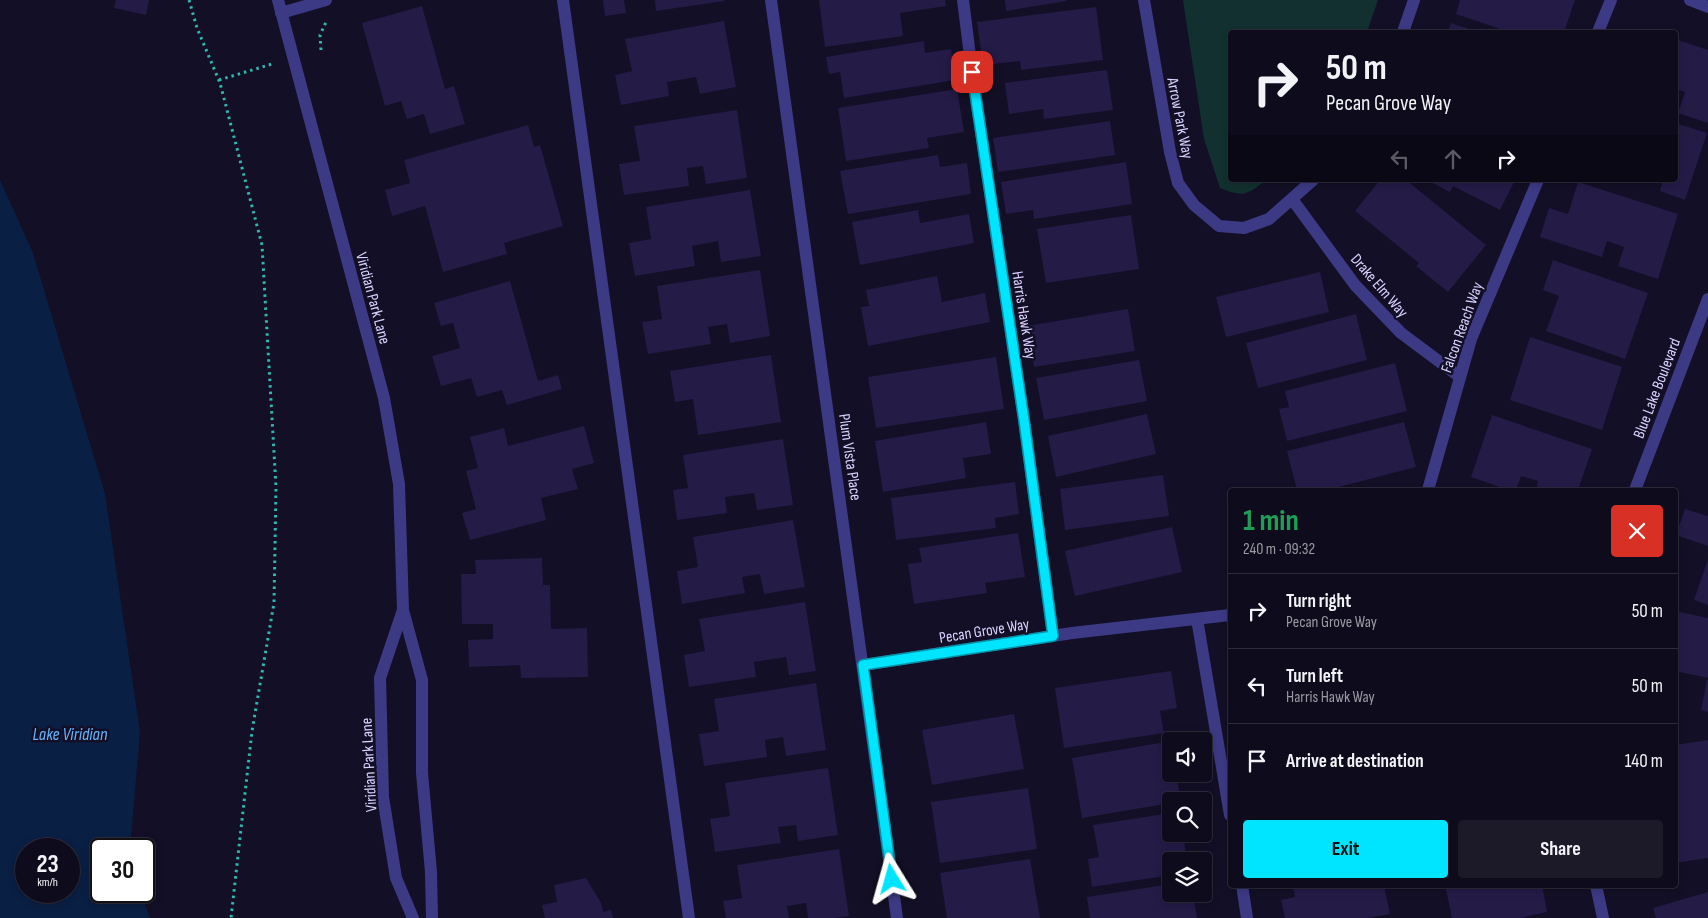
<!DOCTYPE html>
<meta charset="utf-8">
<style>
:root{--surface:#0e0b1c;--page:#1c1929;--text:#f1f3f6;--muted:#9b9ba3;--line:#2e2b3b;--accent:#00e5ff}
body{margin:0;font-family:"Sofia Sans Condensed",sans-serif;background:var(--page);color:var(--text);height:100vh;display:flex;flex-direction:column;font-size:19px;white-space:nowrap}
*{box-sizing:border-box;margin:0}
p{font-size:16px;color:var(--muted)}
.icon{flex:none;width:28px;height:28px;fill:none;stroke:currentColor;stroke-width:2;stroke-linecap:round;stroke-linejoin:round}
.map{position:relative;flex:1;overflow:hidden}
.drawer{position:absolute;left:1228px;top:488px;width:450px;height:400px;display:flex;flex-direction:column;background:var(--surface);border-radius:5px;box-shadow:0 2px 8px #0003,0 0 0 1px var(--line)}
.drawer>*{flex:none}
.guide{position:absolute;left:1228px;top:30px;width:450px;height:152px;border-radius:5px;box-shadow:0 2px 8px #0003,0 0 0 1px var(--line);background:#0e0b1c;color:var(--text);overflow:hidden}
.buttons{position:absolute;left:1162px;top:732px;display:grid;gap:10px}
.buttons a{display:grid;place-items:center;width:50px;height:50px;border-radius:5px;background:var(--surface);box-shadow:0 2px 8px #0003,0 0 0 1px var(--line);font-size:25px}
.speed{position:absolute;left:15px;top:838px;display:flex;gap:10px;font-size:25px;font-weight:700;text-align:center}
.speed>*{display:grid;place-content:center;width:65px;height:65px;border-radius:50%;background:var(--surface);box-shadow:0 2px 8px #0003,0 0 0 1px var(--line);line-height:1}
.speed small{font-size:12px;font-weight:400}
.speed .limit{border:2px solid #111;border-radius:8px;background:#fff;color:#111}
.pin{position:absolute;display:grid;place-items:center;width:42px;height:42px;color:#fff;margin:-21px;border-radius:10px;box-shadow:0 2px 8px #0006}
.me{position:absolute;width:55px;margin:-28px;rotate:352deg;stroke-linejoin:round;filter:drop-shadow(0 0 4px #0008)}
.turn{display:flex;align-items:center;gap:18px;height:105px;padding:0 15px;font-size:22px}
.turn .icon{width:65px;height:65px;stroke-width:2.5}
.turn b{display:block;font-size:35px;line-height:42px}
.lanes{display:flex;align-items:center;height:48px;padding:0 15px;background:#0003;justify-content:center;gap:25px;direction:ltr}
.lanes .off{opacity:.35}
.round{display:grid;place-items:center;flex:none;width:52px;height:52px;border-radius:5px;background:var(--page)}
.head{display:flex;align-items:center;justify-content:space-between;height:85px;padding:0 15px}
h1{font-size:30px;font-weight:700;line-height:38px;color:#1e9e55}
.cta{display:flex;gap:10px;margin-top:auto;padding:10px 15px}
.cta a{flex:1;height:58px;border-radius:5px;background:var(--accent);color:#111;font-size:20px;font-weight:700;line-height:58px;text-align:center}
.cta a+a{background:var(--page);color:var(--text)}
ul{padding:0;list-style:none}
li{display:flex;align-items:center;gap:15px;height:75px;padding:0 15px;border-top:1px solid var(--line)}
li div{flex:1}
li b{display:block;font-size:19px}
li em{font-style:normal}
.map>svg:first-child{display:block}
</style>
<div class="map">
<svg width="1708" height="918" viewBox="0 0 1708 918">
<rect width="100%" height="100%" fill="#130f26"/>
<!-- green -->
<path fill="#12302f" d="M1183 0H1378L1367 32H1230V180H1266C1246 196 1243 197 1220 188L1204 139Z"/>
<!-- water -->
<path fill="#0a1f44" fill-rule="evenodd" d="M0 180 33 253 105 494 140 732 130 849H101V891H140L150 918H0ZM26 849H69V891H26Z"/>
<!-- building -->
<path fill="#241b47" d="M116 0H149L146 15 114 8Z
M603 0H624L626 13 605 16Z
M655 0H724V1L656 11Z
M819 0H945L946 6 900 13 903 36 825 47Z
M1005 0H1066V1L1006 11Z
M1460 0H1575L1564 32H1509L1456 14Z
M422 6 445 89 454 86 465 124 430 134 424 114 407 119 401 101 385 106 362 23Z
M1096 7 1103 60 1021 70 1020 61 983 65 977 22Z
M724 21 736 87 700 94 696 77 667 82 669 96 621 105 615 75 632 71 625 39Z
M1451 23 1478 32H1448Z
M1675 39 1708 50V123L1678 113 1685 92 1675 89Z
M924 41 925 53 951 49 955 80 844 98 840 72 829 74 826 57Z
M1107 70 1113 110 1044 119 1043 109 1009 114 1005 83Z
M957 89 964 132 927 138 929 148 846 161 838 108Z
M737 110 747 178 706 184 703 166 687 168 689 186 624 195 619 164 640 161 634 126Z
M1110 121 1115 155 998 172 993 138Z
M1675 123 1707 133 1685 200 1660 191 1663 180H1675Z
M528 125 534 147 540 145 563 226 504 243 507 254 443 272 425 206 392 216 385 190 410 183 404 160Z
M938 155 940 167 967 163 971 194 848 214 840 171Z
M1126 162 1132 204 1034 219 1033 210 1006 214 1001 182Z
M1380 180H1406L1486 245 1448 292 1416 266 1419 263 1355 211Z
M1427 180H1515L1500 210 1453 186 1450 192Z
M1578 182 1678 214 1658 279 1618 266 1624 247 1607 241 1602 257 1540 237 1549 208 1568 214Z
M750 190 761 256 721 262 718 241 692 246 695 266 635 276 629 243 651 239 646 207Z
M918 210 920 223 969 214 974 243 860 265 852 222Z
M1131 215 1139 269 1046 283 1037 229Z
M1553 260 1648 293 1625 359 1546 331 1559 296 1543 290Z
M760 270 770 336 730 343 727 324 708 327 711 344 648 354 642 322 662 319 657 286Z
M1320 272 1329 312 1226 337 1216 297Z
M937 276 942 302 985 293 990 322 868 346 861 307 869 306 866 290Z
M510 281 538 381 558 375 562 389 507 405 502 390 477 397 471 378 441 386 432 356 460 348 453 323 441 326 434 303Z
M1128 309 1135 351 1034 367 1027 326Z
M1356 314 1367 360 1258 388 1246 343Z
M1530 337 1622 367 1602 430 1510 400Z
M771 355 781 422 698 435 693 399 675 402 670 371Z
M996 357 1004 409 876 428 868 377Z
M1139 360 1147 401 1044 420 1036 378Z
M1395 363 1407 411 1287 441 1279 409 1289 407 1285 391Z
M1147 414 1156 454 1056 477 1048 436Z
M1492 415 1592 449 1578 490H1536L1538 481 1521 476 1516 490H1508L1471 477Z
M986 422 991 454 963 458 966 478 883 492 875 441Z
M1404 422 1416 467 1327 490H1297L1287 451Z
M584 426 594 463 572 469 578 489 541 498 546 520 470 540 462 513 476 509 466 471 478 468 470 437 504 428 508 446Z
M783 439 793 505 757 510 754 493 725 497 727 513 677 520 673 490 688 488 683 455Z
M1163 475 1169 516 1065 530 1060 489Z
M1015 482 1019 514 995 518 996 528 896 540 891 498Z
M1685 509 1708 516V546L1676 535Z
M793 520 805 587 764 594 760 574 742 577 745 593 682 604 677 571 698 567 693 537Z
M1172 527 1182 572 1075 596 1065 551Z
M1018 533 1025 577 985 583 987 593 914 604 908 564 922 562 919 548Z
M542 558 543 585H550L551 629 587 628 588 677 521 678 520 665 469 667 468 640 493 639V624H462L461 574H476L475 560Z
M1708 559V605L1694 600Z
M805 602 816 671 789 675 786 657 754 662 756 677 689 687 684 655 705 651 699 619Z
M1675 611 1708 618V678L1675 671Z
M1171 671 1177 708 1160 711 1164 733 1064 748 1055 688Z
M1707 680H1708V712L1701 710Z
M816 683 826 750 786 756 783 737 765 740 767 757 704 766 699 734 719 731 714 699Z
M1014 714 1024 769 932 785 922 730Z
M1708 740V858L1675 863V745Z
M1171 741V774H1176L1181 801H1171V803L1082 818 1072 758Z
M828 768 838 835 798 841 796 825 778 827 781 843 715 852 710 819 730 816 725 783Z
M1028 788 1037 849 940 863 931 802Z
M1171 813V834H1183L1187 861H1171V875L1092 887 1088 859 1099 857 1093 825Z
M839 849 849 916 834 918H808L806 903 787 906 789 918H726L723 901 742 898 737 865Z
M1030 859 1040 918H947L940 873Z
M586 878 601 903 603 912 611 910 613 918H545L542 905 557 902 554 885Z
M1171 884V894H1193L1197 918H1090L1087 897Z
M1293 885H1384L1390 914 1368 918H1285L1281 900 1295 897Z
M1445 885H1542L1547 912 1520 918H1452Z
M1708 892V918H1656L1653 908Z"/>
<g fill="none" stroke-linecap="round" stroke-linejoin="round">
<!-- path -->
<path stroke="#2fb8b0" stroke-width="3" stroke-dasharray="2.5 4" stroke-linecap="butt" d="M189 0 197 28 220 83 262 245 276 487 274 603 252 731 231 918
M321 50 320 35 326 22
M219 80 272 64"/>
<!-- minor -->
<path stroke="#3d3a85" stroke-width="12" d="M278 0 384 398 399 484 403 610 422 680V773L431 872 432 918
M563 0 689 918
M771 0 897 918
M963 0 972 72 1024 420 1053 636
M1144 0 1170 152 1178 183 1194 205 1219 226 1244 228 1269 219 1313 180
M1690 0 1708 7
M281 13 326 0
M1403 32 1414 0
M1598 32 1611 0
M1292 199 1355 285 1401 333 1460 377
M1428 490 1471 339 1538 180
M1635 490 1708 299
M403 610 380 678 383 797 396 878 413 918
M1197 619 1230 815
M863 665 1072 633 1230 615
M1242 885 1247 918
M1596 885 1603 918"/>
</g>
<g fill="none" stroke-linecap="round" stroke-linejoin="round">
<!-- route casing -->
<g stroke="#0095a6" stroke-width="12">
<path id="route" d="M892 879 863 665 1053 636 1024 420 972 72"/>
</g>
<!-- route -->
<use href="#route" stroke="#00e5ff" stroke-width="9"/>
</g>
<g text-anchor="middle" stroke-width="5" stroke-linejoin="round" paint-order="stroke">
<!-- street labels -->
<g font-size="16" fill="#d9d4ff" stroke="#130f26">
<text transform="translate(1181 118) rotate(79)" y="6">Arrow Park Way</text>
<text transform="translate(1380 285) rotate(49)" y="6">Drake Elm Way</text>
<text transform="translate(374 298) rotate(75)" y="6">Viridian Park Lane</text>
<text transform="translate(1025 315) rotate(81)" y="6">Harris Hawk Way</text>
<text transform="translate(1461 327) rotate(-70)" y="6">Falcon Reach Way</text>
<text transform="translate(1656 388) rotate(-69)" y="6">Blue Lake Boulevard</text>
<text transform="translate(851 457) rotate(82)" y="6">Plum Vista Place</text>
<text transform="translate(984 630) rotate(-9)" y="6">Pecan Grove Way</text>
<text transform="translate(368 765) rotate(-93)" y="6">Viridian Park Lane</text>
</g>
<!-- water labels -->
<g font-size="18" font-style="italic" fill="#62b6ff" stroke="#130f26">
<text x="70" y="740">Lake Viridian</text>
</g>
</g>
</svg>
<div class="buttons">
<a><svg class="icon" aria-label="sound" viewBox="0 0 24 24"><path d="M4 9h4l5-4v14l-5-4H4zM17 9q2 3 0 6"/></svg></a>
<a><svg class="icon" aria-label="search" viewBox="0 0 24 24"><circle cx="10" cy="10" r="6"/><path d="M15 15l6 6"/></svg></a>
<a><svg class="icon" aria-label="layers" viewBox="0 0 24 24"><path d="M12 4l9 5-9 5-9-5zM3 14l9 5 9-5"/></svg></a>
</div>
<div class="speed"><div>23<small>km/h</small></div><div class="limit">30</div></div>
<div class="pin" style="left:972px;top:72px;background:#d93025"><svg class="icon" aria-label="arrive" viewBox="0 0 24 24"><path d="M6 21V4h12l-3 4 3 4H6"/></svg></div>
<svg class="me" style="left:892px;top:879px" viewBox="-20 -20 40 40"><path d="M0-17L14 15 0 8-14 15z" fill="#00e5ff" stroke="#fff" stroke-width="4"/></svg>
<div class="guide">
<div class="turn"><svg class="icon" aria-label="right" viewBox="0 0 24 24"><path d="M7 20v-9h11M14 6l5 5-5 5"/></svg><div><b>50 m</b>Pecan Grove Way</div></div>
<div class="lanes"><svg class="icon off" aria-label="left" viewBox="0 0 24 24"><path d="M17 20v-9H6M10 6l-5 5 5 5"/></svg><svg class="icon off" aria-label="ahead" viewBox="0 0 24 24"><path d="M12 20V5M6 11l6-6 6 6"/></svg><svg class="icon" aria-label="right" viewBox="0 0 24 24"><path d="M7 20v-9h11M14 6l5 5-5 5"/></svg></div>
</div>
<section class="drawer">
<div class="head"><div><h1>1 min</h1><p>240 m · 09:32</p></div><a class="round" style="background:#d93025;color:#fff"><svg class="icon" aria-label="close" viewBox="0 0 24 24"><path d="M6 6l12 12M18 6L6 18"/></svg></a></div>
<ul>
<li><svg class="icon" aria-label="right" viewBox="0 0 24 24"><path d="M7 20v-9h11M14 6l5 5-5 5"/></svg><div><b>Turn right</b><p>Pecan Grove Way</p></div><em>50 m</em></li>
<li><svg class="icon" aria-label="left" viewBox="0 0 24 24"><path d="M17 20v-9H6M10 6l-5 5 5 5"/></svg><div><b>Turn left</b><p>Harris Hawk Way</p></div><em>50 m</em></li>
<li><svg class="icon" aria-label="arrive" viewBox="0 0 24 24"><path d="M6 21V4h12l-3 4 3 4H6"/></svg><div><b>Arrive at destination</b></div><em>140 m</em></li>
</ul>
<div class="cta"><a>Exit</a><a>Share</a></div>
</section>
</div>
